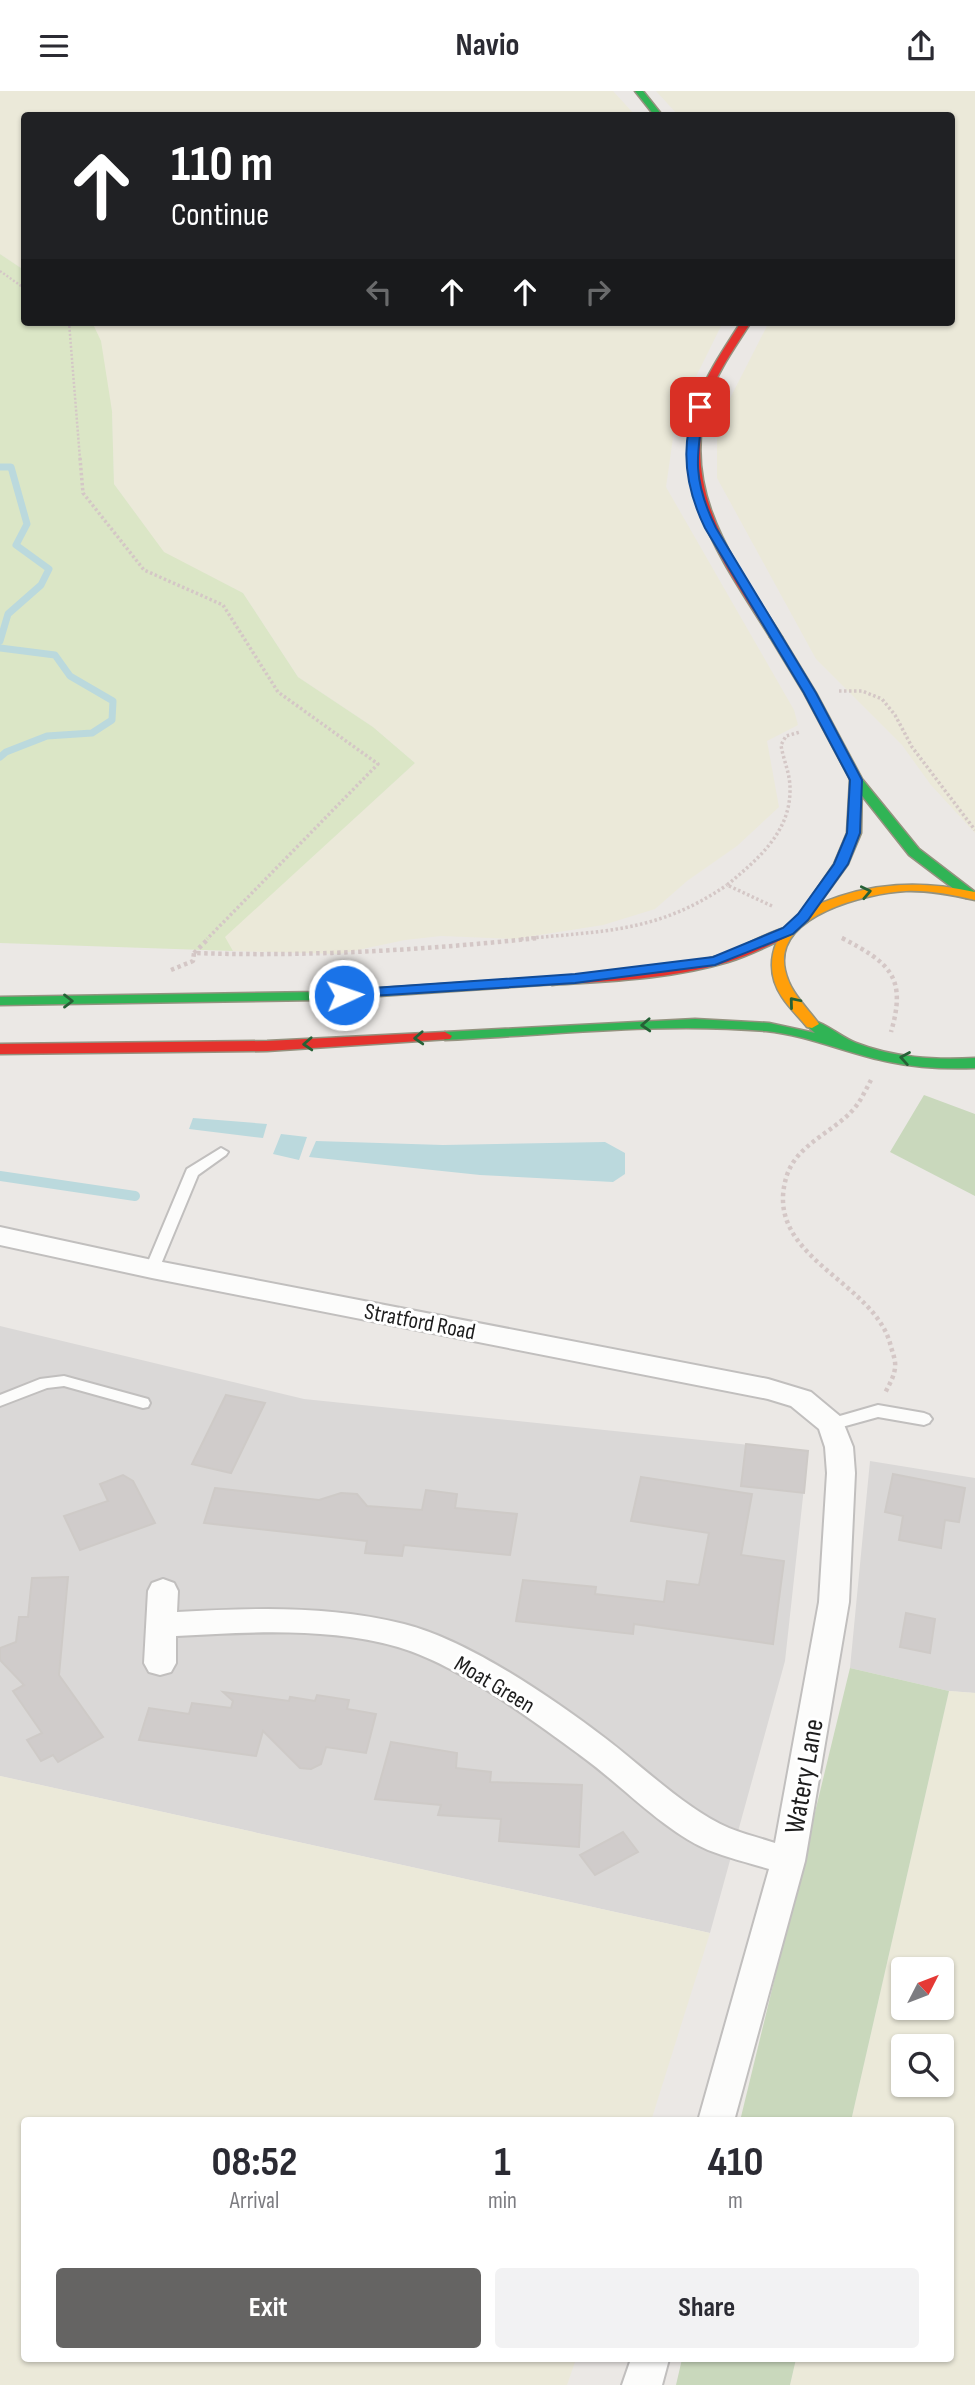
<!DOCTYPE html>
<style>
:root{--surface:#fff;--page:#f2f2f3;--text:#2b2b33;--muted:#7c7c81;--accent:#656463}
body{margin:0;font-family:"Sofia Sans Condensed",sans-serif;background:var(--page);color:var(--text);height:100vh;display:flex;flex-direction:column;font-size:26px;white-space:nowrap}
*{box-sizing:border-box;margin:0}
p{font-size:23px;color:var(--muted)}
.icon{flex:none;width:38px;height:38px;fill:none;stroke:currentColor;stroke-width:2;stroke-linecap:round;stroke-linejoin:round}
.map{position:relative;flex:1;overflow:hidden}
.side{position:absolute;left:21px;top:2026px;width:933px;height:245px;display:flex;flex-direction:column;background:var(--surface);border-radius:7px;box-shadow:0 2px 5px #0004}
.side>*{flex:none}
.top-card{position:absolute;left:21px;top:21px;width:934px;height:214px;border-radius:7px;box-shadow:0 2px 5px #0004;background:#202124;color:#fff;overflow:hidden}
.needle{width:46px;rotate:48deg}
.controls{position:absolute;left:891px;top:1866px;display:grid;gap:14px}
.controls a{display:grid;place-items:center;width:63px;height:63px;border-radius:7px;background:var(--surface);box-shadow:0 2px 5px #0004;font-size:35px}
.pin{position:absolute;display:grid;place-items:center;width:60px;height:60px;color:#fff;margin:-30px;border-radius:14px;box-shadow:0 4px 10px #0006}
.me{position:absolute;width:77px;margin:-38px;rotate:87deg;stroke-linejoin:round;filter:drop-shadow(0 0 5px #0008)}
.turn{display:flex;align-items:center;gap:24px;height:147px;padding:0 35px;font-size:32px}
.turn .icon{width:91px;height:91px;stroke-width:2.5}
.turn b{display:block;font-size:49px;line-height:60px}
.lanes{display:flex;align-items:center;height:66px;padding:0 35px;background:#0003;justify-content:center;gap:35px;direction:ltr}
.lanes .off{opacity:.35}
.eta{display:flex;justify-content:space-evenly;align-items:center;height:119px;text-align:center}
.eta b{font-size:42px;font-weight:700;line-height:49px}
.action{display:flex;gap:14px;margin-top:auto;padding:14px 35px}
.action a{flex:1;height:80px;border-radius:7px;background:var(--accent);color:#fff;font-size:28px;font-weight:700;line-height:80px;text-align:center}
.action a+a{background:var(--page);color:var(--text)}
header{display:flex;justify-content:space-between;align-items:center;height:91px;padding:0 35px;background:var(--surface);font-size:32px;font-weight:700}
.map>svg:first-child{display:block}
</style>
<header><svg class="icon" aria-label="menu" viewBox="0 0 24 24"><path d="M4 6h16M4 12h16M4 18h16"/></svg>Navio<svg class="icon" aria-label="share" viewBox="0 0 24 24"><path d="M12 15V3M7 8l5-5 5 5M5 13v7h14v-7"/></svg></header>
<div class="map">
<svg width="975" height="2294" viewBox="0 0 975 2294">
<rect width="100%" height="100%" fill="#ebe8e5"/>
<!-- residential -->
<path fill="#dad8d7" d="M0 1235 304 1308 808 1360 785 1570 710 1842 0 1685Z
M870 1370 975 1387V1602L949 1600 850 1577Z"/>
<!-- farmland -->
<path fill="#ebe9d9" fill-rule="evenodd" d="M0 0H613L635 24H24V179L0 163Z
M656 0H975V742L931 694 902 654 816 568 717 387V333L769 231H952V24H678Z
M92 231H723L676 326 666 396 794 619 798 634 767 650 779 716 737 755 687 790 655 818 603 834 514 848 441 845 405 849 339 863 233 860 224 846 415 672 373 636 298 586 243 502 164 462 114 393 112 320Z
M949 1600 975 1602V2294H790L796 2268H950V2030H851ZM903 1878H942V1916H903ZM903 1955H942V1993H903Z
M0 1685 710 1842 651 2030H24V2268H576L567 2294H0Z"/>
<!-- grass -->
<path fill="#dbe6c6" d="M0 163 24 179V231H92L101 250 112 320 114 393 164 461 243 502 298 586 373 636 415 672 225 846 233 860 0 852Z"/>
<!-- forest -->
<path fill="#c9d8bc" d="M924 1004 975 1023V1105L890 1061Z
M850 1577 949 1600 851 2030H740Z
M682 2268H796L790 2294H676Z"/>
<!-- water -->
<path fill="#bbd9dd" d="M193 1027 267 1033 263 1047 189 1038Z
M281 1043 307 1046 299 1069 273 1063Z
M316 1050 443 1054 605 1051 625 1062V1083L613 1091 480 1084 309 1066Z"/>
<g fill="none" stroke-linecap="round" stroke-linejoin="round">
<!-- stream-far1 -->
<path stroke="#bbd9dd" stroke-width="7" d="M0 376H11L27 433 16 454 49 478 41 494 8 523 0 550
M0 557 55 564 70 585 113 610 112 629 92 642 47 645 6 661 0 666"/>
<!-- stream -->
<path stroke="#bbd9dd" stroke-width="10" d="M0 1085 135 1105"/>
</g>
<!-- building -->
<path fill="#d0cccb" stroke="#cecac7" stroke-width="2" d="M226 1304 265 1312 231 1382 192 1373Z
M746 1353 808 1360 804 1402 741 1395Z
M893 1383 965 1397 959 1431 945 1429 941 1457 899 1449 903 1425 885 1421Z
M123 1384 133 1390 155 1432 80 1459 64 1425 108 1410 100 1393Z
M641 1386 752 1403 741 1464 784 1470 773 1553 634 1533 633 1543 516 1530 523 1489 596 1496 595 1503 664 1511 667 1490 699 1494 709 1442 631 1430Z
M215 1397 319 1409 341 1402 357 1403 367 1415 422 1419 426 1399 457 1403 455 1417 517 1423 510 1464 404 1454 402 1465 365 1462 367 1450 204 1432Z
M68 1486 59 1584 103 1646 58 1671 53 1664 41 1670 27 1649 42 1642 13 1600 24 1594 0 1569V1557L16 1551 19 1526H28L32 1487Z
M906 1522 935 1528 930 1562 900 1556Z
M223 1601 289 1610 290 1606 315 1610 317 1604 349 1609 347 1618 376 1623 366 1662 326 1656 321 1673 311 1678 300 1677 263 1640 256 1665 139 1649 149 1617 189 1623 192 1612 231 1617 233 1610Z
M391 1651 457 1662 456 1677 491 1681 490 1691 582 1694 579 1756 499 1750 501 1728 438 1724 441 1714 375 1708Z
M623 1741 638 1761 595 1784 580 1764Z"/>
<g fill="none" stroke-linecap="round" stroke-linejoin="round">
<!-- lane casing -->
<g stroke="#c1bfbe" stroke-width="4">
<path id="lane" d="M221 1057 228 1061 226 1064 198 1084 159 1178 157 1181H147L145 1178 187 1078Z
M64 1285 148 1308 150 1312 148 1316 143 1317 64 1295 47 1297 0 1315V1304L40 1288Z
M878 1314 924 1322 929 1324 932 1328 929 1332 924 1334 878 1326 831 1339 826 1337 823 1333 826 1329Z"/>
</g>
<!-- street casing -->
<g stroke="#c1bfbe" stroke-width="4">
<path id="street" d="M0 1136 152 1169 768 1288 811 1301 841 1326 853 1356 855 1382 849 1511 805 1770 734 2030H698L769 1778C749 1772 728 1767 708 1759 661 1738 622 1694 580 1664 529 1627 459 1574 398 1556 327 1536 249 1541 176 1545V1572L171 1581 160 1584 149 1581 144 1572 148 1500 152 1492 163 1488 174 1492 178 1500 177 1521C253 1517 329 1514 404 1533 468 1549 552 1607 605 1647 642 1675 688 1720 729 1737 744 1743 760 1747 775 1752L819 1511 827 1382 825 1356 819 1338 791 1315 768 1308 152 1187 0 1154Z
M631 2268H669L662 2294H622Z"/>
</g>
<!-- fast casing -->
<g stroke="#94927f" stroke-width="3">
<path id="fast" d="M635 0H643L662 24H654Z
M776 542 782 546 816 602 862 688 919 758 975 801V807H966L909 764 852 692 804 602 770 546Z
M552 886 559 890 557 893 319 909 0 914V906L319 901Z
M695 928 769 932 815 942 805 933 812 929C827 933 841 946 856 952 894 967 934 969 975 967V977C946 978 918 977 890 971 848 963 808 944 766 940 659 931 551 944 445 949L438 945 445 941Z"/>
</g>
<!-- slow casing -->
<g stroke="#94927f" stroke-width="3">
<path id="slow" d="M856 685 862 689 861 742 848 773 819 813C871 791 921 789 975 801V809C953 804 929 799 906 800 868 802 773 824 785 879 790 902 806 915 819 933L812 937 807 936C799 926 789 917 782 906 764 879 771 845 797 827L834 773 847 742 850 689Z"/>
</g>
<!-- jam casing -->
<g stroke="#94927f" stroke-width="3">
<path id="jam" d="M741 231H751C736 255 718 279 709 306 678 399 735 471 782 546L776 550 770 546C723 470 667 399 699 305 709 279 726 255 741 231Z
M788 836 795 840 793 843C772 853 751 864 728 871 671 888 611 890 552 894L545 890 552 886C607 881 665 881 718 865 742 858 764 842 788 836Z
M445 941 452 945 450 948 267 960 0 963V953L267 950Z"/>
</g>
<!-- path-far2 -->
<path stroke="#d4c7c6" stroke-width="2.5" stroke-dasharray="2 2" stroke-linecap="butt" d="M0 180 24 197
M69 231 80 368"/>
<!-- path-far1 -->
<path stroke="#d4c7c6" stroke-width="3.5" stroke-dasharray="2.5 2.5" stroke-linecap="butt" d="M80 367 83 402 144 479 223 514 278 601 378 673 207 848
M839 600H862L882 608 895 624 912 656 975 739
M772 815 727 794C758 768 791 741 790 697 790 682 783 668 781 654L786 645 800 641
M842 847 845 848
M521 848C602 840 657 842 727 794"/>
<!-- path -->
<path stroke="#d4c7c6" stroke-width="4.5" stroke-dasharray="3.5 3.5" stroke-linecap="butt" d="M842 847C890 872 907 886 891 941
M194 862 209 847
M171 879 193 870 194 862C309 866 423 859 538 847
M871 989C865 1000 860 1012 851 1021 831 1042 797 1054 787 1084 760 1167 876 1189 891 1256 893 1263 896 1270 895 1277 894 1286 889 1294 885 1302"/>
<!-- lane -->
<use href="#lane" fill="#fcfcfb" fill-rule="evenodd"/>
<!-- street -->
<use href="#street" fill="#fcfcfb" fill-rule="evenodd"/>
<!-- fast -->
<use href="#fast" fill="#30b455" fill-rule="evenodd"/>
<!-- slow -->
<use href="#slow" fill="#ff9f0a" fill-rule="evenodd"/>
<!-- jam -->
<use href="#jam" fill="#e5322d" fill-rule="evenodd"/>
</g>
<!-- one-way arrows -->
<defs><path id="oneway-chevron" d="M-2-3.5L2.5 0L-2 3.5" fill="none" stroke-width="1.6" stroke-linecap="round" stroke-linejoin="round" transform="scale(1.75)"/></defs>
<g stroke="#266136">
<use href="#oneway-chevron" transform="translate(866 801) rotate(-12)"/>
<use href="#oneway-chevron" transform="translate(68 910)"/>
<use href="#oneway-chevron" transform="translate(794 911) rotate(-130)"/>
<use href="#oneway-chevron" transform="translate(646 934) rotate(177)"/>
<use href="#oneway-chevron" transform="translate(419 947) rotate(177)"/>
<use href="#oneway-chevron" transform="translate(308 953) rotate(177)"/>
<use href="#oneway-chevron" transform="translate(905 967) rotate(-170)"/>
</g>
<!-- route -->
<path fill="#1a73e8" stroke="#114b97" stroke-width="2" d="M696 314 705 316C695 365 693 391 716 437L816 602 862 689 860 742 848 773 808 829 793 843 715 874 575 892 339 907 337 904 344 899 575 883 713 866 783 837 798 823 834 773 847 742 850 689 804 602 705 437C686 398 679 356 696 314Z"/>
<g text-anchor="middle" stroke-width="6" stroke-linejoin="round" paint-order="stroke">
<!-- street labels -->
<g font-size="23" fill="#1d1d1d" stroke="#fff">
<text transform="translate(420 1230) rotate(11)" y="8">Stratford Road</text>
<text transform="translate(495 1593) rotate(31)" y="8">Moat Green</text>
</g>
<!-- near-street labels -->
<g font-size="28" fill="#1d1d1d" stroke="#fff">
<text transform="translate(803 1685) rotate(-80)" y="10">Watery Lane</text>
</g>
</g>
</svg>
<div class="controls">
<a><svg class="needle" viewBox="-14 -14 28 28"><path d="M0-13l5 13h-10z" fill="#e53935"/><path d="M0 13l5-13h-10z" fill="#7c7c81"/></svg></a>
<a><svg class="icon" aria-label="search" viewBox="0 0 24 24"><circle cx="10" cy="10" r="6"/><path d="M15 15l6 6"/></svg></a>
</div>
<div class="pin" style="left:700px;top:316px;background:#d93025"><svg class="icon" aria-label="arrive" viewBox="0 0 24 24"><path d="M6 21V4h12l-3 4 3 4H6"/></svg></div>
<svg class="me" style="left:344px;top:904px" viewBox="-20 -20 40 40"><circle r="17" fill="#1a73e8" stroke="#fff" stroke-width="3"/><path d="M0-11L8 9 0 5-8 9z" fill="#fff"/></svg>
<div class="top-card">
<div class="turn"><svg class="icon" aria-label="ahead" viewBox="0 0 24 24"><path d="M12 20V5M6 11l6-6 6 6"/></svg><div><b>110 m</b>Continue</div></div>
<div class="lanes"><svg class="icon off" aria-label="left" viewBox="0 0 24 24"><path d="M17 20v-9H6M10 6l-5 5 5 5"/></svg><svg class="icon" aria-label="ahead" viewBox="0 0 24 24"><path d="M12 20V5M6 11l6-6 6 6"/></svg><svg class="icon" aria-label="ahead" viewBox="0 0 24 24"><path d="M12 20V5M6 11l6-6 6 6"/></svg><svg class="icon off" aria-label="right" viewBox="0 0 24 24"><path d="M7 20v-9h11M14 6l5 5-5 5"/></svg></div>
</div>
<section class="side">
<div class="eta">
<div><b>08:52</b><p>Arrival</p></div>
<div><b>1</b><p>min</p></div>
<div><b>410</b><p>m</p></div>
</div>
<div class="action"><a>Exit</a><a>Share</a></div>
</section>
</div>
